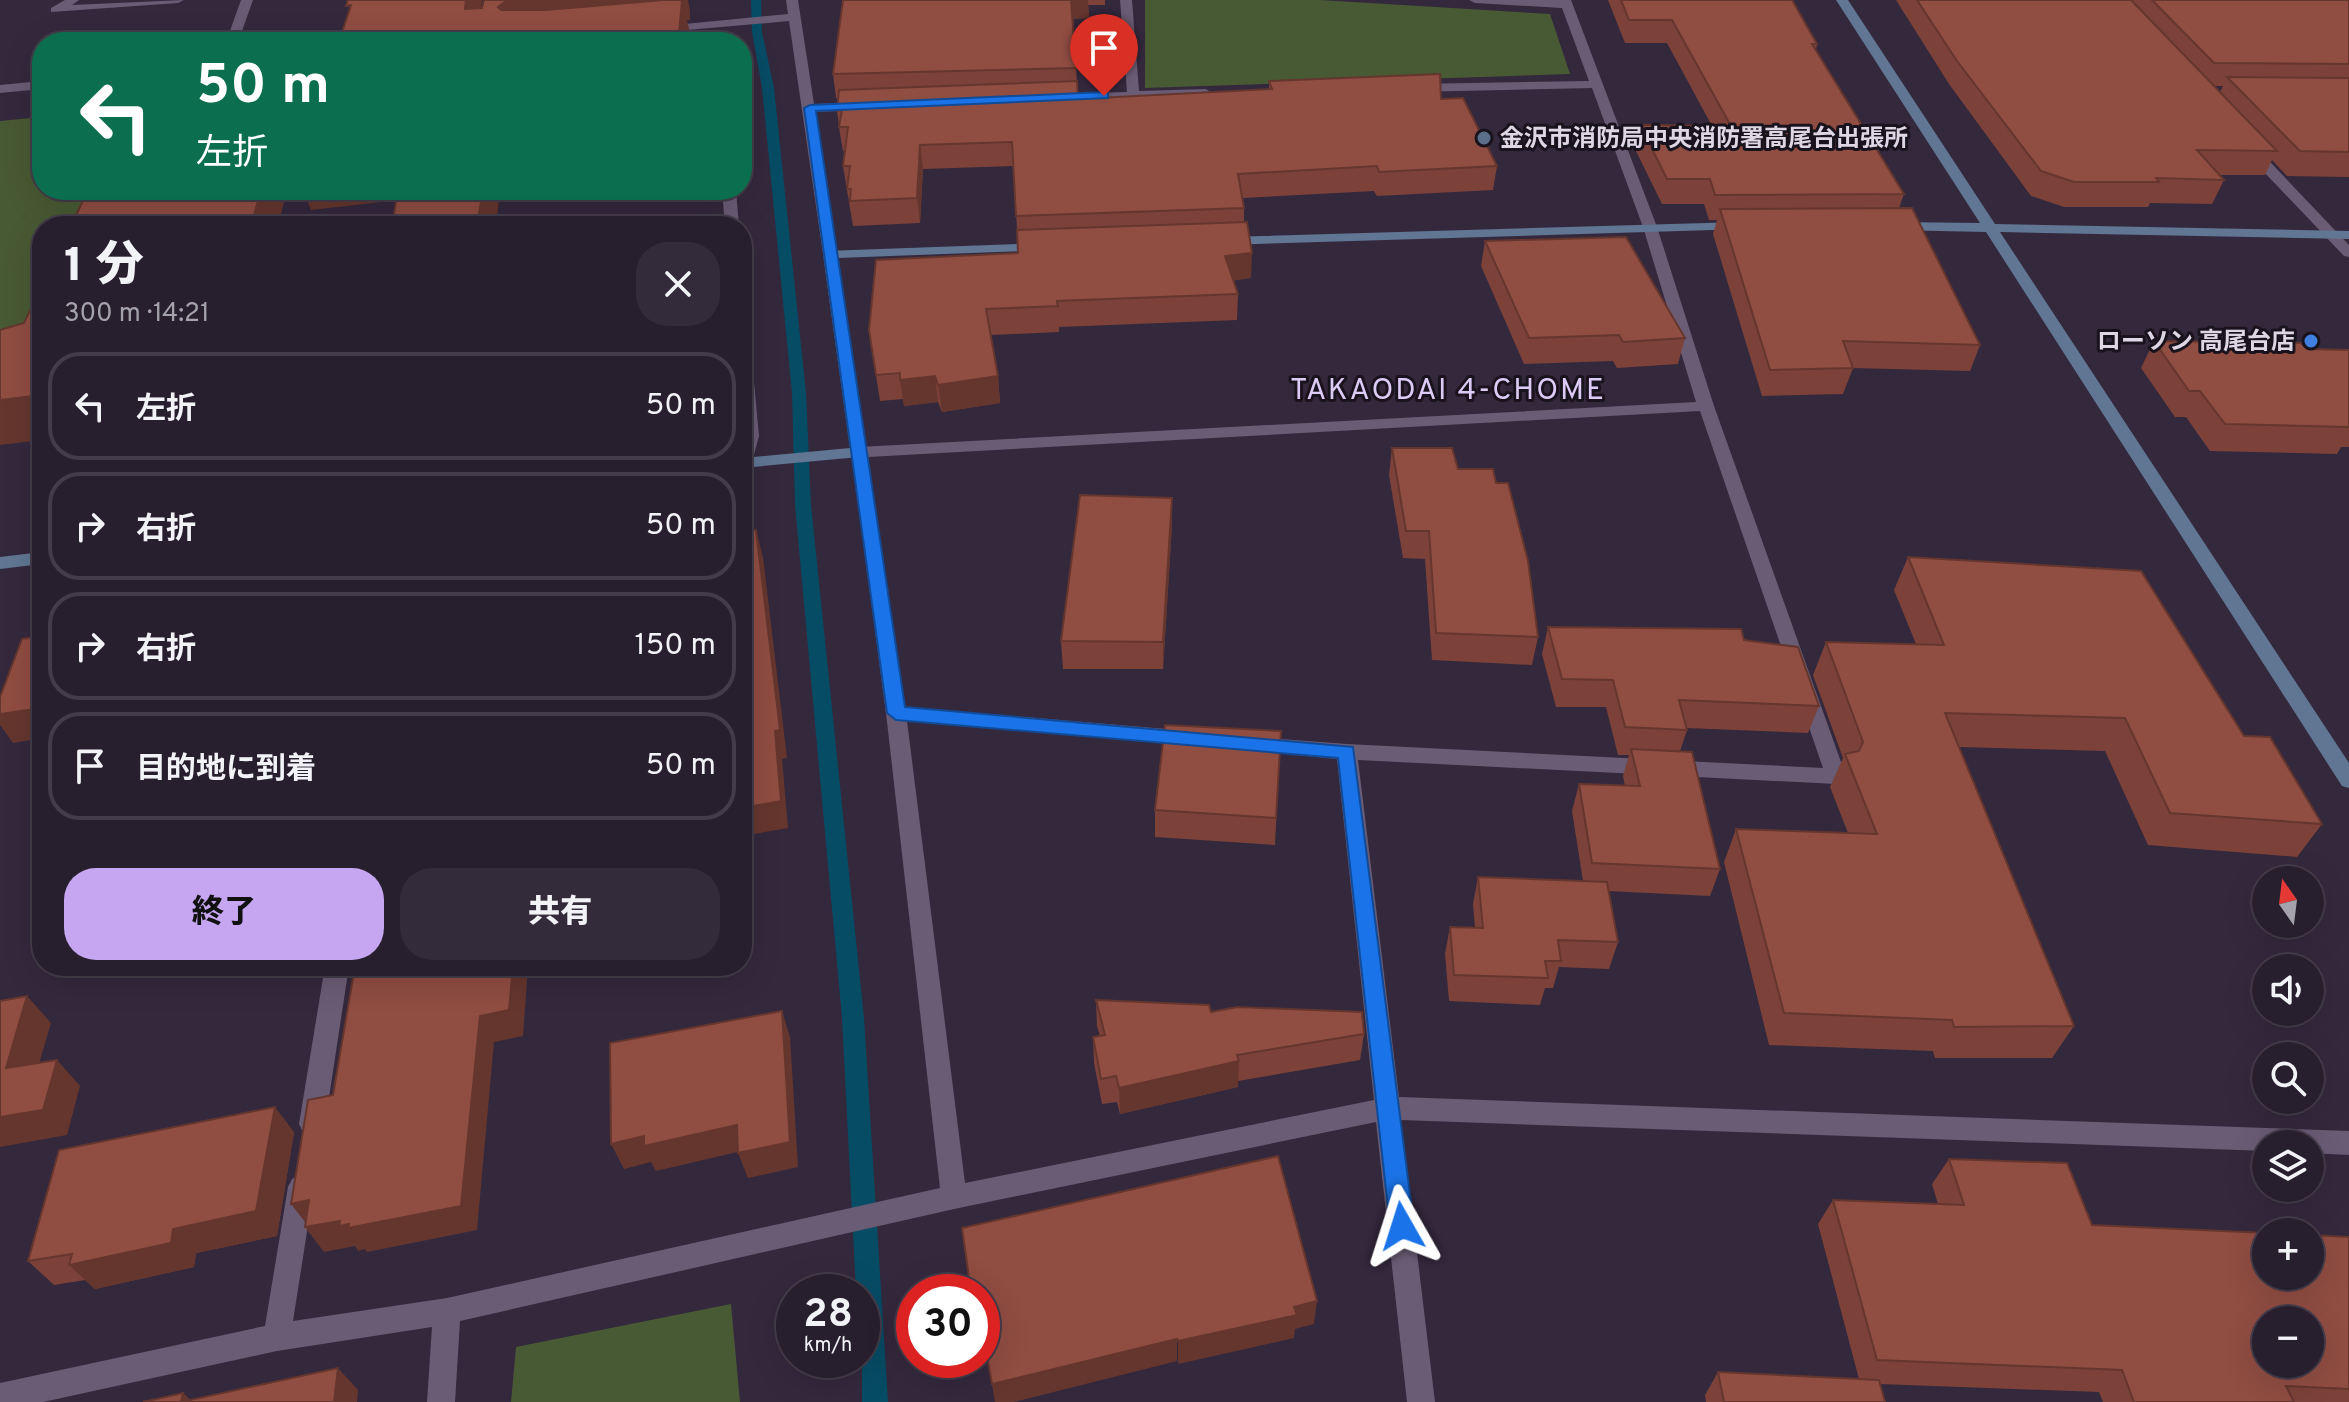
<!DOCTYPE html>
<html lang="ja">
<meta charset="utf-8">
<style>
:root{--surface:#271e2e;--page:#332b3a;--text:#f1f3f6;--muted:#a4a2aa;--line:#433c4a;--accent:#c6a6f0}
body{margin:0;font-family:Overpass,"Noto Sans JP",sans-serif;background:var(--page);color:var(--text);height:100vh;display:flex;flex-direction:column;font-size:30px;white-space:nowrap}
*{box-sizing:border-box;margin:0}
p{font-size:26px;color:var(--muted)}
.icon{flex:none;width:44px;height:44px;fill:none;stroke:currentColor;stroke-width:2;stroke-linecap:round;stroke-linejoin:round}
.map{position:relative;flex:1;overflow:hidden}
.details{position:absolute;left:32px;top:216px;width:720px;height:760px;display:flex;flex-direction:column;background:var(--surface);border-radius:32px;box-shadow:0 8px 32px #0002,0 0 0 2px var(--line)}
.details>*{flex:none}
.guide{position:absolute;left:32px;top:32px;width:720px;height:168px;border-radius:32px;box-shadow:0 8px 32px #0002,0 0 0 2px var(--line);background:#0b6e4f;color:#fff;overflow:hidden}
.needle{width:52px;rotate:346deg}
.controls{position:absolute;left:2252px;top:866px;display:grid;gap:16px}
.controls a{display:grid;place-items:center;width:72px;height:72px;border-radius:50%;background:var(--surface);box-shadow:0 8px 32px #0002,0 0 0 2px var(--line);font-size:40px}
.speed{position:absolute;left:776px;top:1274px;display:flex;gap:16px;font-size:40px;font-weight:700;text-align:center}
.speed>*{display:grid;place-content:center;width:104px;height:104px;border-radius:50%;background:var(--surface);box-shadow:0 8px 32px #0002,0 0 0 2px var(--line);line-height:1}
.speed small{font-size:20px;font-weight:400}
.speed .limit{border:12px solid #d22;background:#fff;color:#111}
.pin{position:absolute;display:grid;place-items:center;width:68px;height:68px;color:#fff;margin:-82px -34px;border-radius:50% 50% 50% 0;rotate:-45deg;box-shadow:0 0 8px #0007}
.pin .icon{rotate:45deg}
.me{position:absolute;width:88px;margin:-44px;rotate:354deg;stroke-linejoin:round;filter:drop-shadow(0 0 6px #0008)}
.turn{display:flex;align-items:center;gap:28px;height:168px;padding:0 32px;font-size:36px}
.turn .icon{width:104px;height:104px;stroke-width:2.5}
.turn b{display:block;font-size:56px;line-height:68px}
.round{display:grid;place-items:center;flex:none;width:84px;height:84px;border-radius:32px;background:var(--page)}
.overview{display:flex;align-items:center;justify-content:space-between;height:136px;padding:0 32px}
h1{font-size:48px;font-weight:800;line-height:60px}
.action{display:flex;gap:16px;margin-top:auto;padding:16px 32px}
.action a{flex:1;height:92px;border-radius:32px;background:var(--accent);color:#111;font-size:32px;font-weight:800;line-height:92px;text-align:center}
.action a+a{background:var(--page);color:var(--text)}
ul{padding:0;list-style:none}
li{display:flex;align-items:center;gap:24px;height:108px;margin:0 16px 12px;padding:0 16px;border:4px solid var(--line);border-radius:32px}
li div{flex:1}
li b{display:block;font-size:30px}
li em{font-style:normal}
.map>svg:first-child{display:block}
</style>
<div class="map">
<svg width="2349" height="1402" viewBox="0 0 2349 1402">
<rect width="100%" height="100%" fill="#34283d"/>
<!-- green -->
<path fill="#485a33" d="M1145 0H1320L1550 14 1570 74 1145 88Z
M42 117V190H103L84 226H42V309L0 392V121Z
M731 1304 740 1402H511L516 1347Z"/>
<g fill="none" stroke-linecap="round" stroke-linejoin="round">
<!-- stream -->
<path fill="#074c65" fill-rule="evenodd" d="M751 0H761L762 32 774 88 806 393 811 505 864 1018 888 1402H862V1292H856L842 1018 795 505 792 393 762 88 752 32Z"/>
<!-- street -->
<path fill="#6a5c75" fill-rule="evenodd" d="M65 0H79L72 5 184 0 178 3 51 12V8Z
M241 0H253L238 42H226Z
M786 0H798L814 104 862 102 868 106 862 110 815 112 837 254 830 258 823 254 789 21 664 32 658 29 664 26 788 14Z
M1120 0H1132L1139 91 1206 89 1212 93 1210 96 1046 101 1044 98 1050 94 1127 92Z
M1469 0H1571L1657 227 1714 406 1846 776 1843 781 1836 784 1358 760 1399 1097 2349 1131V1155L2310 1153V1144H2266V1151L1401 1120 1435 1402H1407L1376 1122 954 1209 460 1321 455 1402H427L432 1327 277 1351 43 1402H0V1383L265 1326 288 1187 292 1179 301 1175 310 1179 314 1187 293 1321 447 1298 940 1188 886 713 851 452 859 447 1696 402 1643 227 1592 88 1414 92 1408 88 1414 84 1589 81 1562 8 1475 3ZM1700 411 1823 768 1347 744 1253 737 1246 739 1243 744 1246 749 1253 751 1337 759 1374 1100 965 1183 907 721 1190 745 1197 743 1200 738 1197 733 1190 731 905 707 868 457Z
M42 81V89L0 93V85Z
M2250 145 2255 146 2349 245V257L2344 256 2245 152 2243 149Z
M722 190H736L739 226H725Z
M742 333 750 338 759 436 752 462 743 467Z
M325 966H349L325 1124 321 1132 312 1135 303 1132 299 1124Z"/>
<!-- secondary -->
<path fill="#607692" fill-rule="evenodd" d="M1836 0H1848L1995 224 2349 231V239L2000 232 2349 763V788L2342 786 1986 232 1893 230 1886 226 1893 222 1980 223Z
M1741 222 1746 223V229L1225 245 1218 241 1225 237Z
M1045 243 1050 244V250L838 258 867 452 859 457 742 468V458L850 448 823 254 825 251Z
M42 552V564L0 569V557Z"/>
</g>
<!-- wall -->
<path fill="#7c4239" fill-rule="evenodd" d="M843 0H1105V5H1088L1089 18 1073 19 1078 99 1269 89V81L1441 99 1497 166 1493 190 1377 196 1374 191 1242 198 1244 208V222L1251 278 1233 280 1238 294 1237 320 1059 327V332L991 335 998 376 1000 403 942 412 938 402 904 406 903 399 880 401 869 330 1018 253 1014 166 923 169 920 223 853 226 843 166 845 151H843L840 134 837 111 838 98H836L833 74Z
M1608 0H1792L1817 44 1816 50 1904 194 1899 208 1980 345 1970 371 1853 368 1843 394 1762 396 1713 234 1717 220H1709L1704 204H1662L1635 149 1640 125 1712 126 1667 43H1625Z
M1896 0H2349V177L2287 176 2272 160 2265 175H2219L2224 180 2212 204 2150 203 2148 207H2064L2031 196 1949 84ZM2214 86H2223L2220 92Z
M1485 241 1685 338 1678 364 1617 368 1613 361 1524 364 1481 266Z
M2154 341 2349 350V447H2341L2337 454 2210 451 2186 417H2175L2141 368Z
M1392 448 1496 483 1538 637 1532 665 1432 660 1425 559 1403 558 1389 475Z
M1172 525 1163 669H1063L1061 641Z
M1908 557 2244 736 2322 824 2297 857 2148 845 2105 751 1959 747 2074 1026 2052 1058H1935L1933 1051 1769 1045 1724 862 1736 829 1848 833 1830 787 1843 758 1813 675 1826 642 1916 644 1894 590Z
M1548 627 1744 640 1819 706 1808 733 1686 728 1687 730 1680 751 1720 869 1710 896 1608 891 1618 942 1609 969 1559 967 1553 988H1545L1540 1005 1449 1001 1445 954 1450 927 1475 928 1473 904 1478 877 1583 881 1572 811 1579 784 1625 786 1623 776 1629 755H1618L1606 707H1556L1542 654Z
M1281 731 1275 845 1155 837V810Z
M1096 1000 1211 1012 1364 1034 1360 1060 1238 1081V1087L1120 1114 1117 1102 1102 1104 1094 1063 1093 1037 1100 1036 1097 1026Z
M294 1132 277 1236 196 1253 194 1267 95 1289 85 1280 54 1285 28 1261Z
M1949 1159 2092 1225 2349 1237V1402H2103L2099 1392 1880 1384 1885 1402H1706L1705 1395 1718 1372 1859 1379 1818 1224 1833 1200 1938 1204 1932 1184Z"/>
<!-- shaded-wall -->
<path fill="#65362e" d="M466 0H482L476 42 465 9Z
M507 0H688L690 11V20H687L690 33 689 42H508L498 7Z
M1071 0H1088L1089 18 1072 19Z
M920 145 923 169 920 223 917 198Z
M261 190H287L278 226H251Z
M303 190H413L416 198 311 210Z
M483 190H500L496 226H477Z
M1252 253 1251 278 1225 282V256Z
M935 376 938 402 904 406 900 380Z
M998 376 1000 403 942 412 938 385Z
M42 395V440L0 445V400Z
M1172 498V525L1163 669V642Z
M756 530 763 557 787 758 782 759 788 828 742 836V808Z
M42 708V738L13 743 0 725V714Z
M513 966H528L523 1036 494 1042 477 1230 367 1252 365 1249 358 1251 355 1246 324 1252 305 1227H309L291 1204 480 1016Z
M27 996 51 1023 30 1094 6 1068Z
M782 1011 790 1037 798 1167 748 1178 738 1153Z
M57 1060 80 1086 67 1135 0 1147V1117Z
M1239 1061 1238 1087 1120 1114 1119 1088Z
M275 1107 294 1132 277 1236 196 1253 194 1267 95 1289 69 1265 173 1229Z
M737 1125 746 1150 656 1171 651 1162 624 1169 611 1144 644 1136Z
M1317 1301 1314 1324 1295 1329 1294 1338 1178 1364V1341L1294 1307Z
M1177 1339V1361L1014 1402H995L992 1384Z
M338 1368 358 1390 357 1402H334Z
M183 1393 193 1402H181Z"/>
<!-- building -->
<path fill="#904d42" stroke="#65362e" stroke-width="2" fill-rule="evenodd" d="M348 0H466L465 9 482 8 484 0H511H507L498 7 501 10H546L663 0H682L679 34 592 42H339L351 5 346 6Z
M843 0H1071L1076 68 833 74Z
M1621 0H1792L1817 44H1812L1904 194 1715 195 1710 179H1667L1640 125 1731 126 1672 20H1629Z
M1917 0H2131L2277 151 2197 150 2224 180 2156 178 2159 182H2074L2041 171 1957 61Z
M2152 0H2349V64L2214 63Z
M1440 74 1441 99 1463 98 1497 166 1379 172 1377 166 1238 174 1244 208 1016 216 1012 142 920 145 917 198 850 201 851 189H847L850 166H843L848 127H839L842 110 837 111 839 90 1077 81 1078 99 1272 89 1269 81Z
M2227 77 2349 78V152L2300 151Z
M88 190H261L251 226H71Z
M398 190H483L477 226H392Z
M1912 208 1980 345 1843 341 1853 368 1770 370 1720 209Z
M1247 222 1252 253 1225 256 1238 294 1057 301 1058 306 986 309 998 376 938 385 935 376 900 380V373L876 375 869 330 876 260 1018 253 1017 230Z
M1626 237 1685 338 1623 342 1619 335 1529 338 1485 241Z
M42 286V395L0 400V330L24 323Z
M2154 341 2301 343 2307 349 2349 350V427L2225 424 2200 391H2189Z
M1392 448H1452L1458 469H1493L1496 483H1508L1528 561 1538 637 1436 633 1429 531H1406Z
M1080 495 1172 498 1163 642 1061 641Z
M756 530 780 730 775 731 781 801 742 808V532Z
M1908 557 2141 571 2244 736 2270 737 2322 824 2170 813 2125 718 1945 713 2074 1026 1954 1027 1952 1020 1784 1013 1736 829 1877 834 1845 754 1859 751 1863 742 1826 642 1944 645Z
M1548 627 1741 629 1744 640 1798 647 1819 706 1679 700 1687 730 1625 727 1613 680 1562 679Z
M42 636V708L0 714V697L22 639Z
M1165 725 1281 731 1276 818 1155 810Z
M1631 749 1692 752 1720 869 1592 863 1579 784 1640 786Z
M1478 877 1607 882 1618 942 1558 940 1561 961H1545L1548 978 1454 975 1450 927 1483 928Z
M355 966H513L509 1010 480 1016 461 1206 348 1228 349 1224 339 1226 340 1221 305 1227 309 1200 291 1204 308 1100 333 1095Z
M27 996 6 1068 57 1060 43 1110 0 1117V1001Z
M1096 1000 1209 1005 1211 1012 1237 1007 1362 1012 1364 1034 1237 1055 1239 1061 1119 1088 1116 1076 1101 1079 1093 1037 1105 1035Z
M782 1011 790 1142 738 1153 737 1125 644 1146V1136L611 1144 610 1043Z
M275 1107 256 1211 173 1229 171 1243 69 1265 72 1254 28 1261 59 1150Z
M1278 1156 1317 1301 1294 1307 1297 1315 1178 1341 1177 1339 992 1384 982 1327V1292H971L962 1228Z
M1949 1159 2067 1163 2092 1225 2266 1233V1276H2310V1235L2349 1237V1389L2286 1386 2294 1402H2134L2122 1370 1877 1360 1833 1200 1964 1205ZM2266 1320H2310V1364H2266Z
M338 1368 334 1402H143L183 1393 181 1402Z
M1718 1372 1879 1380 1885 1402H1724Z"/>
<!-- route -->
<path fill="#1a73e8" stroke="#114b97" stroke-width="2" d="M1104 92 1108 93V98L816 111 905 707 1353 747 1414 1226 1410 1234 1402 1237 1393 1234 1390 1226 1338 758 896 720 887 713 804 108 810 105Z"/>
<!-- markers -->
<circle fill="#5c6f8a" stroke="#19131d" stroke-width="3" cx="1484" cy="138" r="8"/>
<circle fill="#3f7fe0" stroke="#19131d" stroke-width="3" cx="2311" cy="341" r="8"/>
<g text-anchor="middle" stroke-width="6" stroke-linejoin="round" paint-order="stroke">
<!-- far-poi labels -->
<g font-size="24" font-weight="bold" fill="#ded6e4" stroke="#19131d" text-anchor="start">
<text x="1500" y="146">金沢市消防局中央消防署高尾台出張所</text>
<text x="2295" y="349" text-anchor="end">ローソン 高尾台店</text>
</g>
<!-- neighbourhood labels -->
<g font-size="30" letter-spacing="2" fill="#dccbf5" stroke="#19131d">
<text x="1448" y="399">TAKAODAI 4-CHOME</text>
</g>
</g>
</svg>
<div class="controls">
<a><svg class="needle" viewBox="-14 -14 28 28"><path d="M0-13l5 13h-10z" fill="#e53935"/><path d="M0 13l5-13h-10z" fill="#a4a2aa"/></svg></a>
<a><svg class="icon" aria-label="sound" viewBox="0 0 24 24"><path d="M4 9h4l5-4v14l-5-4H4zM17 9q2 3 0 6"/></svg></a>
<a><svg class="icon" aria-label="search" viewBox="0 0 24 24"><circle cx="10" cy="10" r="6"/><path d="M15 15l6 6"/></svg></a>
<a><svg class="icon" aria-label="layers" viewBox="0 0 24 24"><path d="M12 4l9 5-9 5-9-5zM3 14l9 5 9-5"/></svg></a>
<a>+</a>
<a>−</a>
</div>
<div class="speed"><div>28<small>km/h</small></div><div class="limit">30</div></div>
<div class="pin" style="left:1104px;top:96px;background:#d93025"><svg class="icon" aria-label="arrive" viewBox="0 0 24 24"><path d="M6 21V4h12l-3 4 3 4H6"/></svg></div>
<svg class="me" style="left:1402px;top:1226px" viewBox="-20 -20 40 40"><path d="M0-17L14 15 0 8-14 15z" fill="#1a73e8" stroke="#fff" stroke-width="4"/></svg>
<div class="guide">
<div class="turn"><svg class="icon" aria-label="left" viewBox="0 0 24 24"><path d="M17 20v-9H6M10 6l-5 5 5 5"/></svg><div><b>50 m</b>左折</div></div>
</div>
<section class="details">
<div class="overview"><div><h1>1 分</h1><p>300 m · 14:21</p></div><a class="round"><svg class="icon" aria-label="close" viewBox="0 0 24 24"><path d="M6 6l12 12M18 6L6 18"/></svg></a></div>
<ul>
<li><svg class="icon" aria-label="left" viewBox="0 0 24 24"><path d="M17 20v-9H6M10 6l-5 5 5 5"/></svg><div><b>左折</b></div><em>50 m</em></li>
<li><svg class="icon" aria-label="right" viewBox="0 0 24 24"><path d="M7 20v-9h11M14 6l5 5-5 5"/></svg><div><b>右折</b></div><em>50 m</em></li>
<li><svg class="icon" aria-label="right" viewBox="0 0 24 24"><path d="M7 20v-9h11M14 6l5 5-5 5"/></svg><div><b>右折</b></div><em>150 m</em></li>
<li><svg class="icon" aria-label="arrive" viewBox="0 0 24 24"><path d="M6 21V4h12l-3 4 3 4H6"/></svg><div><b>目的地に到着</b></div><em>50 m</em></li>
</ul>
<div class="action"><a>終了</a><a>共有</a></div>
</section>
</div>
